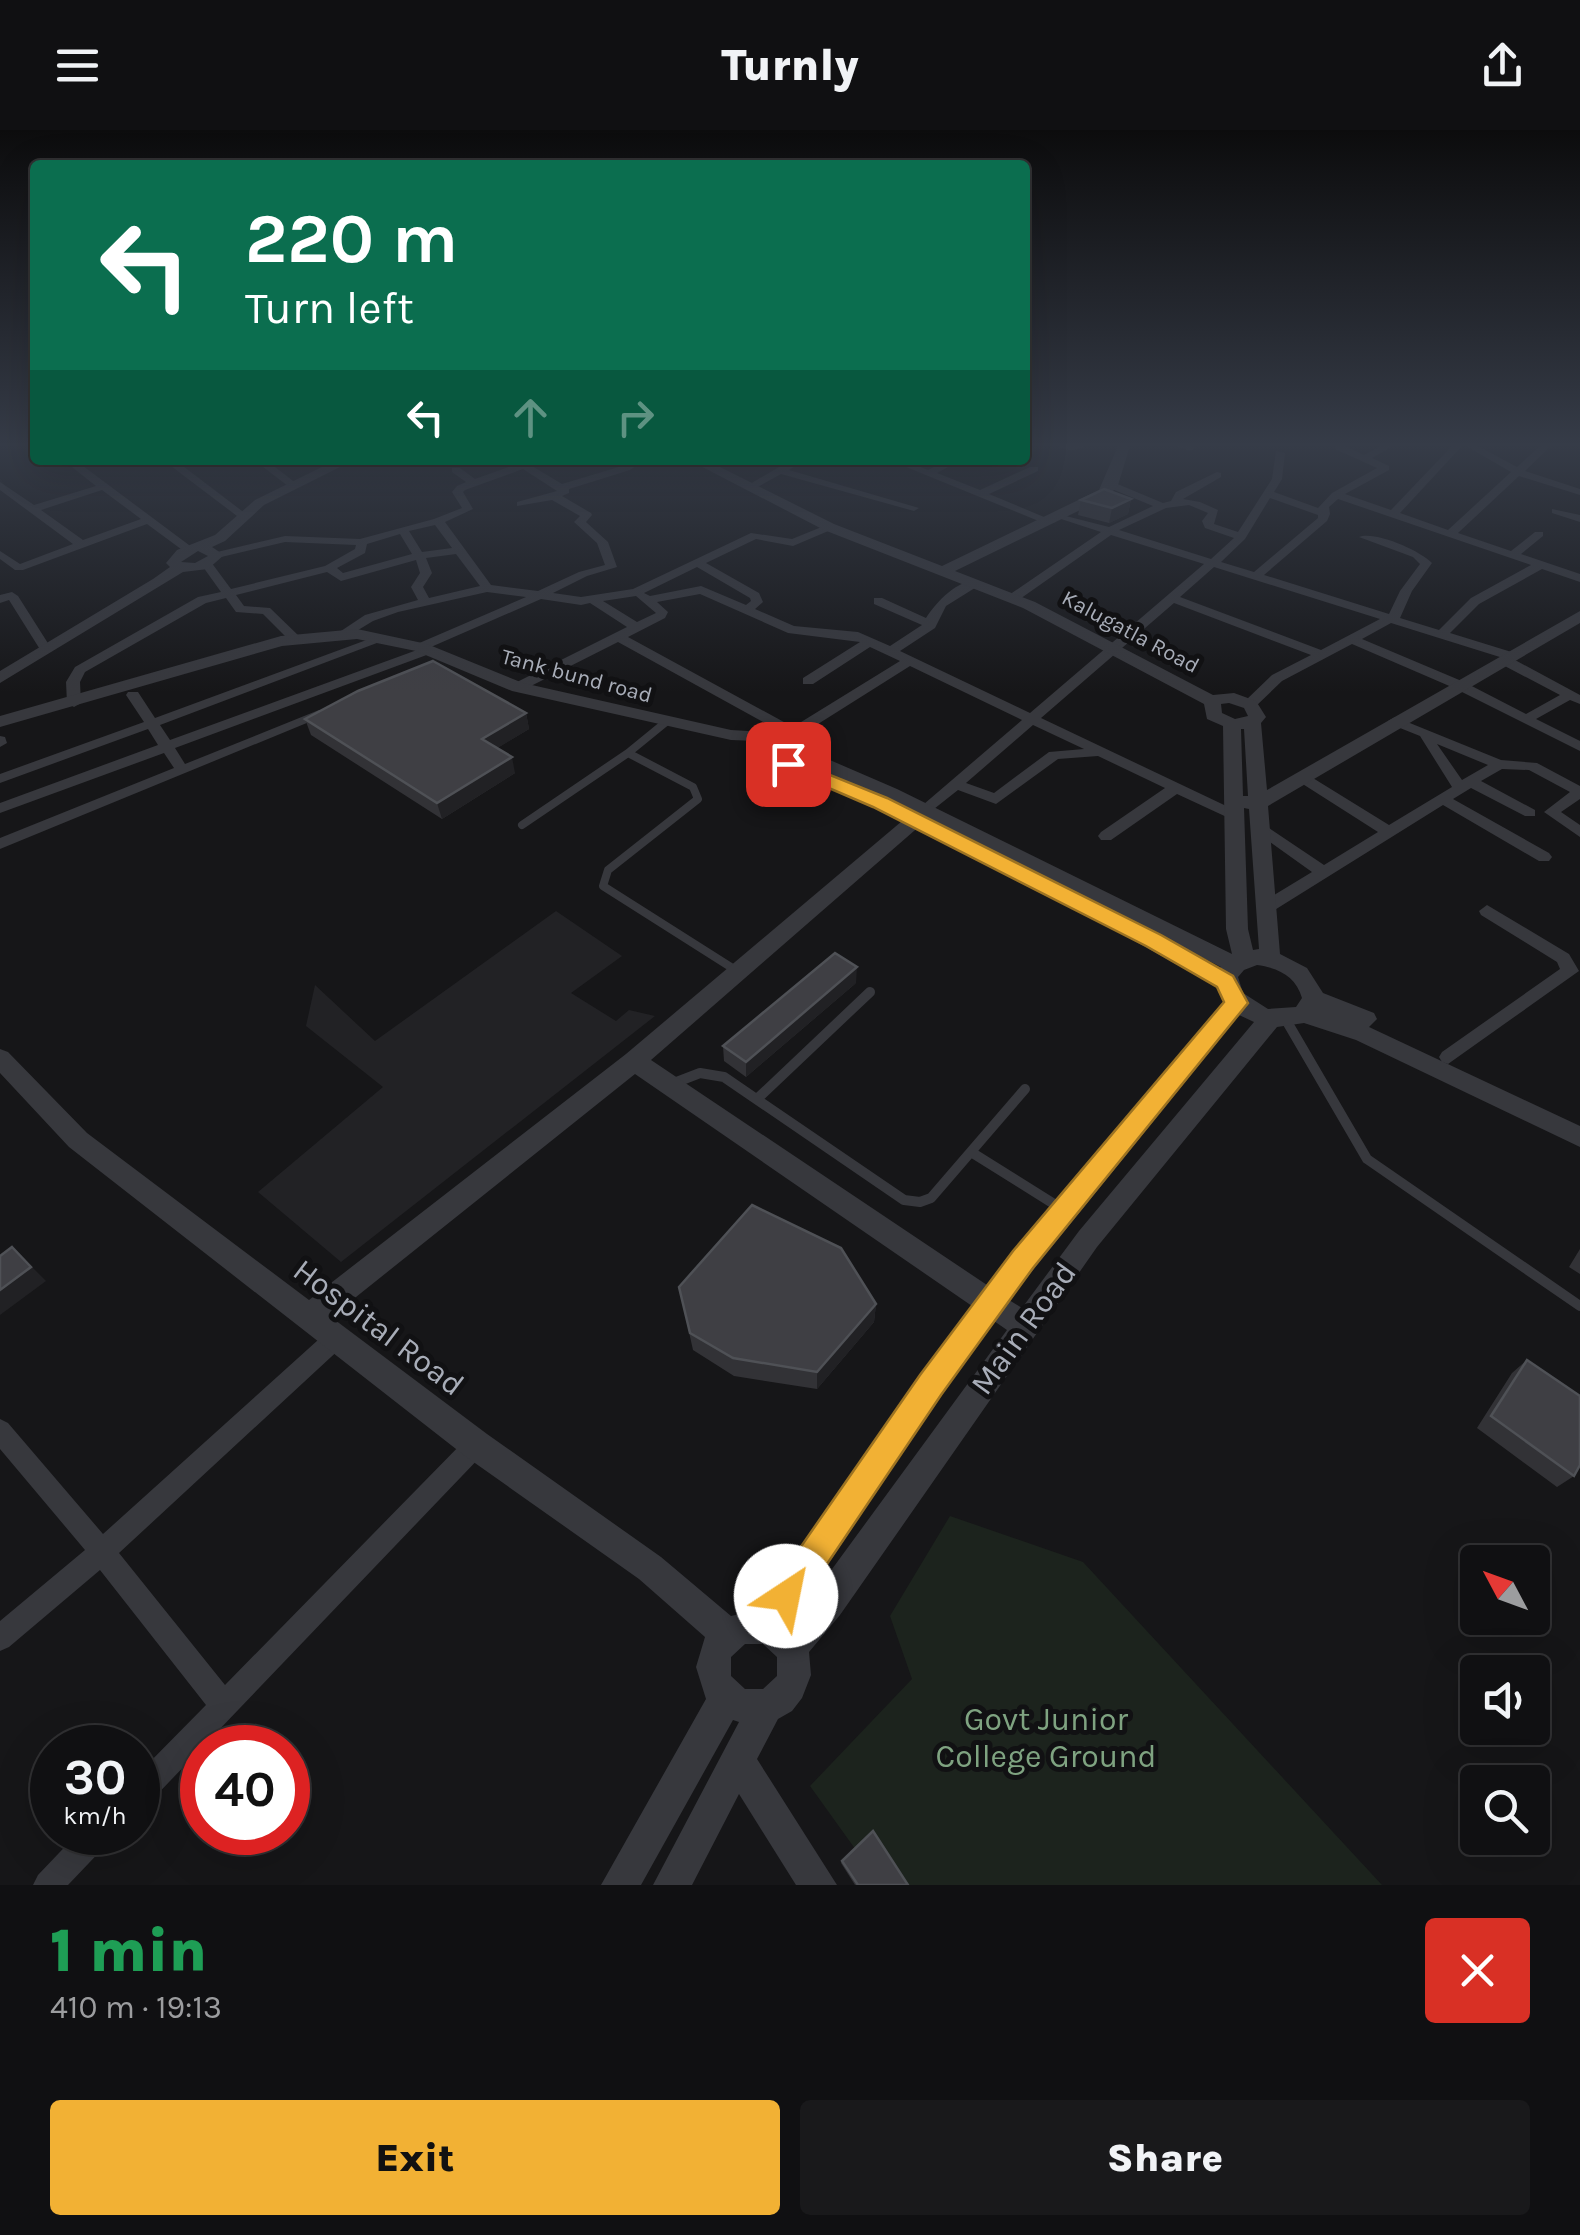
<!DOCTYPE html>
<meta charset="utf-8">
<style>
:root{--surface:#101012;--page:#19191b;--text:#f1f3f6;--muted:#9c9d9f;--line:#303032;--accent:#f2b134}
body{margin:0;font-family:Karla,sans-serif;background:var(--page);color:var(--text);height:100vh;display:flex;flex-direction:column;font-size:38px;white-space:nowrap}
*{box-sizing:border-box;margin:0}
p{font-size:32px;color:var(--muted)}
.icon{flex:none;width:55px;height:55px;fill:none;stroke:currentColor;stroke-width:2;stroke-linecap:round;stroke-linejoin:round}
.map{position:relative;height:1755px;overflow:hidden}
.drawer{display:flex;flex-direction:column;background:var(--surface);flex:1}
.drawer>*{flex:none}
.guide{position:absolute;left:30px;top:30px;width:1000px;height:305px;border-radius:10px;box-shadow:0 10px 40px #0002,0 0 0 2px var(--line);background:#0b6e4f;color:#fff;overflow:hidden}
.needle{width:65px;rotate:311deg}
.controls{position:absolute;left:1460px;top:1415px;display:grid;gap:20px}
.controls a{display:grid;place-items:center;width:90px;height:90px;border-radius:10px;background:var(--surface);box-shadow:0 10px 40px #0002,0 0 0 2px var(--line);font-size:50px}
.speed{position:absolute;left:30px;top:1595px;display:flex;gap:20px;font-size:50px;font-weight:700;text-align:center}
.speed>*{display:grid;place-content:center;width:130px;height:130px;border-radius:50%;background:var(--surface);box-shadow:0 10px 40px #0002,0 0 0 2px var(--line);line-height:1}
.speed small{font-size:25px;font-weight:400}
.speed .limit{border:15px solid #d22;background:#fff;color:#111}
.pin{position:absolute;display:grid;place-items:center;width:85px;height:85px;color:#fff;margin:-42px;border-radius:20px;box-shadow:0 5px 15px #0006}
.me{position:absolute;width:110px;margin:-55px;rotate:34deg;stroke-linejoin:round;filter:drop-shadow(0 0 8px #0008)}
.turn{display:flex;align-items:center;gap:35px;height:210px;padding:0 50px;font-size:45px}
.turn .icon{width:130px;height:130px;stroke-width:2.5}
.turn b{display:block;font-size:70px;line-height:85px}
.lanes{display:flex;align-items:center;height:95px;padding:0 50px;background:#0003;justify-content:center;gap:50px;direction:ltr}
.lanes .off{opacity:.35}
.round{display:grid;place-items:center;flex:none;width:105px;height:105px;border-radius:10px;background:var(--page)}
.summary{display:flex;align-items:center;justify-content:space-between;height:170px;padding:0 50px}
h1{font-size:60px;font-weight:800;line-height:75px;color:#1e9e55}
.button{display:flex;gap:20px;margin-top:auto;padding:20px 50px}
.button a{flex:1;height:115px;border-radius:10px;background:var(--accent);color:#111;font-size:40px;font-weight:800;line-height:115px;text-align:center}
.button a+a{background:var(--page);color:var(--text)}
header{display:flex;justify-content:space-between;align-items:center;height:130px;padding:0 50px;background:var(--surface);font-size:45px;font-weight:800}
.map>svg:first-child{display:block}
</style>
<header><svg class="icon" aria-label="menu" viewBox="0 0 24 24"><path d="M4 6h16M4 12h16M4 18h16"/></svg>Turnly<svg class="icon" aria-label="share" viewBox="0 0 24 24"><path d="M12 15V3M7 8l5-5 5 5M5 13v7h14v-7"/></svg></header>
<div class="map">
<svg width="1580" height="1755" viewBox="0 0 1580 1755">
<rect width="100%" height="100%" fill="#161618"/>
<!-- built -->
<path fill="#222225" d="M556 781 622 826 571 863 616 891 629 880 655 886 341 1132 258 1062 383 957 306 896 315 855 375 911Z"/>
<!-- green -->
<path fill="#1c231d" d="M950 1386 1083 1432 1382 1755H881L810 1656 912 1549 890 1486Z"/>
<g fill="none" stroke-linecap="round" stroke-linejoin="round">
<!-- service-far1 -->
<path stroke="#37383d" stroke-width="8" d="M666 592 628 623 693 657 698 669 608 740 603 756 737 841
M522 695 628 623"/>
<!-- service -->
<path stroke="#37383d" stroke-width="10" d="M1286 890 1367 1029 1580 1176
M674 953 700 943 724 947 904 1070 920 1072 931 1068 1025 959
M757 969 870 862
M971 1022 1062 1079"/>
<!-- minor -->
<path fill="#37383d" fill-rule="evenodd" d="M1059 316H1084C1079 321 1064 321 1059 316Z
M1177 316H1194L1195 318 1190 321Z
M1335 316H1345L1364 325 1381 316H1393L1372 328 1389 336V340L1345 364 1391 380 1452 316H1462L1400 383 1448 400 1511 342 1466 316H1478L1517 337 1540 316H1551L1525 341 1580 359V365L1519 346 1458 403 1511 421 1535 402H1543V406L1521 424 1580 444V452L1542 439 1479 474 1450 503 1518 524 1519 527 1515 530 1580 565V574L1570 570 1536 589 1580 611V621L1454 558 1352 514 1282 551 1255 577H1245V571L1272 545 1311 525 1174 473 1041 588 1241 683V689H1231L1177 664 1111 710H1101L1098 706 1101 702 1165 658 1098 626 1058 629 996 674 958 660 915 694 910 692 908 689 910 686 1022 590 910 536 799 606 787 610 780 606 783 603 618 512 523 560H513V554L627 497 590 473 581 475 541 469 431 517 434 520 432 523 175 618 185 634 319 580H329L331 583 0 719V708L174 638 164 623 0 683V673L158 615 148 599 0 653V644L144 592 126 565 128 562H138L155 588 380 505 390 508 160 595 170 610 417 520V514L526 467 487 462 398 482 373 491 345 508 339 504 341 501 365 485 418 470 411 457 420 443 416 430 341 451 327 442 236 465 244 476 270 478 301 508V514H293L263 484 236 482 226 468 206 473 85 542 80 552 81 573 74 577 67 573 66 552 75 537 198 467 221 462 201 434 203 432H211L231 459 325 436 355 419 356 415 285 412 217 428 213 427V423L285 406 360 409 434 389 462 378 452 362 457 356 466 352 452 342V338H460L475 349 528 330H536V334L532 336 562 354 622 336 626 334 623 330 636 332V336L630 340 569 359V363L562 366 591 383 592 385 586 392 608 412 617 437 587 446 553 463 581 467 633 459 751 403 792 409 829 394 835 397 833 399 793 416 756 409 706 433 759 463 763 472 755 479 794 496 858 502 890 516 922 495 874 474V468H882L926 488C937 471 957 450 978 450V456L946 476 935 498 900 521 1030 583 1204 434 1111 405 1017 471H1009V465L1101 402 1058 388V384L1109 397 1153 376 1107 357V353H1115L1163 373 1171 371 1176 362 1217 342 1221 343V347L1183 369 1200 372 1218 380 1214 394 1238 402 1272 349 1276 321 1285 323 1282 349 1274 362 1318 378 1332 363 1377 338 1335 319ZM523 339 557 361 517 372V376L552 370 580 386 574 392 597 413 605 435 579 442 538 461 491 455 445 392 473 379 463 362 465 360ZM1270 368 1318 385V388L1254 442 1221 432 1245 409ZM1338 369 1531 435 1471 468 1439 500 1400 488 1412 461 1432 433C1419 420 1375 401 1359 407L1413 427 1420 434 1400 461 1389 484 1264 445 1327 391 1330 384 1329 377ZM1189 375 1208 383 1202 391 1205 398 1234 408 1211 429 1119 400 1166 378ZM435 395 452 418 422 422 409 401ZM400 404 412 424 343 443 337 438 365 423 367 414ZM456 424 480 456 429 468 423 457 432 443 426 428ZM697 437 750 468 751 471 746 475 701 456 650 466 644 463ZM1214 437 1380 489 1321 520 1180 467ZM700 464 788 503 860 512 803 548V554H813L870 517 900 531 793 597 628 507 665 488 668 482 657 472ZM636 466 656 483 637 492 603 471ZM1391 493 1503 528 1500 531 1501 534 1560 565 1526 584 1464 552 1362 509ZM1033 595 1084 619 1049 622 994 663 966 653Z
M63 330H75L193 418V422H185L147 394 23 440H15L0 429V421L20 434 73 414 0 360V352L34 375 96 356ZM102 360 141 389 83 410 41 380Z
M163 330H175L246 384 237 386Z
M254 330H266L297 354 288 356Z
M791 330H804L789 340 919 378 914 381 781 344 752 360 743 358Z
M889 330H903L928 340 948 330H961L937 343 980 360 1030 337H1038V341L989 364 1056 392 1046 394Z
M1552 379 1580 385V392L1552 383Z
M12 462 18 466 51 518 49 521H41L9 470 0 473V465Z
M1395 587 1501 630 1537 633 1580 656V669L1561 682 1580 695V707L1544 682 1570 662 1529 640 1502 639 1481 651 1535 680V686H1525L1471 658 1453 669 1549 723 1552 727 1549 731H1539L1443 675 1273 781H1261L1259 777 1261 773 1312 742 1256 702 1253 699 1256 696H1266L1324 735 1378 702 1298 651V645H1308L1389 695 1452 657 1420 606 1390 594 1388 591ZM1437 614 1488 635 1462 650Z
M0 606 5 607 7 613 0 617Z
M1487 775 1569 824 1579 841 1448 934 1442 932 1439 927 1442 922 1560 839 1557 832 1481 785 1479 781Z
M336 1198 344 1201 347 1208 344 1215 119 1423 225 1555 468 1307 476 1303 484 1307 488 1315 484 1323 148 1674 138 1678V1644L206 1575 100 1440 9 1517 0 1521V1491L85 1420 0 1319V1289L8 1293 103 1404 328 1201Z
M79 1702H113L109 1712 68 1755H33L38 1745Z"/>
<!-- tertiary -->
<path fill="#37383d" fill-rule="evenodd" d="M1118 316H1130L1118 355 1109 366 955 441 1035 472 1213 565 1234 563 1256 571 1266 587 1261 593 1267 660 1580 481V493L1268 676 1280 824 1307 838 1323 863 1374 883 1377 889 1369 897 1580 996V1017L1356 910 1304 893 1277 897 1097 1117 840 1485 809 1522 811 1545 802 1568 792 1581 778 1589 757 1629 837 1755H796L739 1664 692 1755H653L739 1592 733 1590 641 1755H601L706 1569 696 1537 705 1507 639 1449 465 1326 69 1017 0 943V919L8 922 87 1003 309 1170 626 924 908 686 918 685 756 611 731 610 512 561 416 521 357 509 282 516 0 597V586L281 506 357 499 427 514 523 553 731 600 765 602 897 659 1232 824 1226 799 1223 596 1207 589 1204 574 1023 478 824 400 689 330H706L834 394 942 436 1099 360ZM1229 573 1244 578 1248 586 1235 589 1222 583 1221 574ZM1241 599H1244L1248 666H1243ZM1244 678 1249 679 1259 819 1253 820 1248 799ZM923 687 1105 779 1098 781 1095 786 1098 791 1216 856 1224 871 987 1155 651 930 922 694ZM1160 806 1221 837 1220 838ZM1257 835C1278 838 1296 846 1302 868L1296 877 1268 879 1243 863 1238 847 1244 840ZM1239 885 1254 892 1079 1101 1022 1178 1009 1170ZM635 944 972 1176 757 1480 731 1486 661 1427 487 1304 331 1187ZM994 1191 1007 1200 816 1461 790 1492 940 1265ZM745 1514H763L777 1527V1546L763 1559H745L731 1546V1527Z
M336 330H354L264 375 225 411 212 417 224 425 208 439 183 442 0 553V541L153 449 170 437 166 433 177 420 215 405 255 370ZM198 421 208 426 195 433 181 432Z"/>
</g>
<!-- wall -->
<path fill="#323236" d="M1131 369 1128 384 1109 393 1078 385 1081 370Z
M526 583 529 599 497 618 515 643 442 689 311 605 305 589Z
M856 853 746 947 724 931 723 916Z
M1580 1119V1144L1569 1137Z
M679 1157 876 1174 874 1192 817 1259 734 1246 693 1220Z
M1527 1230 1574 1346 1557 1357 1477 1298 1512 1243Z
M842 1731 908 1755H855L841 1733Z"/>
<!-- shaded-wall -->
<path fill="#212124" d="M1131 369 1128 384 1109 393 1112 378Z
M526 583 529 599 486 625 482 609Z
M512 627 515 643 442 689 437 673Z
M857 837 856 853 746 947V932Z
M12 1117 46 1151 0 1185V1160Z
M876 1174 874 1192 817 1259V1242Z"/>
<!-- building -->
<path fill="#3f3f44" stroke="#4f5156" stroke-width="2.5" d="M1104 359 1131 369 1112 378 1081 370Z
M433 531 526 583 482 609 512 627 437 673 305 589 358 561Z
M835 823 857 837 746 932 723 916Z
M752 1075 841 1118 876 1174 817 1242 733 1228 690 1203 679 1157Z
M12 1117 31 1137 0 1160V1126Z
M1527 1230 1580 1266V1335L1574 1346 1491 1286Z
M873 1701 908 1755H858L842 1731Z"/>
<!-- sky -->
<linearGradient id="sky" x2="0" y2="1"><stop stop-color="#0c0c0d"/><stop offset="0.56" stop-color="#363c48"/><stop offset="1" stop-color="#363c48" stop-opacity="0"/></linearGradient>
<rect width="1580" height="562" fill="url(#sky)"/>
<!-- route -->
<path fill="#f2b134" stroke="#9d7322" stroke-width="2.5" d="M788 628 887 668 1161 805 1233 846 1248 873 1033 1138 941 1265 798 1477 786 1482 775 1477 770 1466 775 1454 920 1245 1013 1121 1224 872 1217 857 1146 816 873 677 782 638V630Z"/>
<g text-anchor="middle" stroke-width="10" stroke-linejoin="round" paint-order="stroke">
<!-- far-street labels -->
<g font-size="22" fill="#a8adb8" stroke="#111113">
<text transform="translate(1131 501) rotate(28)" y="8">Kalugatla Road</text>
<text transform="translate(577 545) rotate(15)" y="8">Tank bund road</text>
</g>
<!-- near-street labels -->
<g font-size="32" fill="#a8adb8" stroke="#111113">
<text transform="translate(379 1197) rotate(37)" y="11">Hospital Road</text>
<text transform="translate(1023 1198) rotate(-54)" y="11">Main Road</text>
</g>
<!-- near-park labels -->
<g font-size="32" fill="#7fa381" stroke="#111113">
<text x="1046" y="1600">Govt Junior<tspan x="1046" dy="37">College Ground</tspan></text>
</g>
</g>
</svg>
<div class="controls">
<a><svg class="needle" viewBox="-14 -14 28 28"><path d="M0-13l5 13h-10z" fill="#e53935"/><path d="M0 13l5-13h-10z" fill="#9c9d9f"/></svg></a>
<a><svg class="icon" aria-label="sound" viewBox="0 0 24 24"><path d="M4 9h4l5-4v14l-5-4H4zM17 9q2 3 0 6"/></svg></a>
<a><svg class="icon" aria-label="search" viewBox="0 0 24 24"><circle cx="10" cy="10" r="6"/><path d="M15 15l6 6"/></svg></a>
</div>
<div class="speed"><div>30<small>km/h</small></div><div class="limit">40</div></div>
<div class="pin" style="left:788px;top:634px;background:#d93025"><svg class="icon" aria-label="arrive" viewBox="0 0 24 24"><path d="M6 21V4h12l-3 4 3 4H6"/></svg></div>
<svg class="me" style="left:786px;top:1466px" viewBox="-20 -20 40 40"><circle r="19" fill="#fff"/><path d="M0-13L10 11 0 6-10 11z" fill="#f2b134"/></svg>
<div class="guide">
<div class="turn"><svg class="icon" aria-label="left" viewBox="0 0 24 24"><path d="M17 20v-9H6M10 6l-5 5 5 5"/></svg><div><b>220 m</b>Turn left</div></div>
<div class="lanes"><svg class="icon" aria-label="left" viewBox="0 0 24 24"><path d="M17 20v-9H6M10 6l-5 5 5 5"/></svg><svg class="icon off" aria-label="ahead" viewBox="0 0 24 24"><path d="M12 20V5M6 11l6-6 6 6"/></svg><svg class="icon off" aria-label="right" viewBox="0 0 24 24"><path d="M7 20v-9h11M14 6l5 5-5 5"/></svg></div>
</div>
</div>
<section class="drawer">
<div class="summary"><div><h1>1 min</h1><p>410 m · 19:13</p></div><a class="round" style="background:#d93025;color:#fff"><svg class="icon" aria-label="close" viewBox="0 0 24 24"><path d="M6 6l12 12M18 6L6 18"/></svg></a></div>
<div class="button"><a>Exit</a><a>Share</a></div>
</section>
